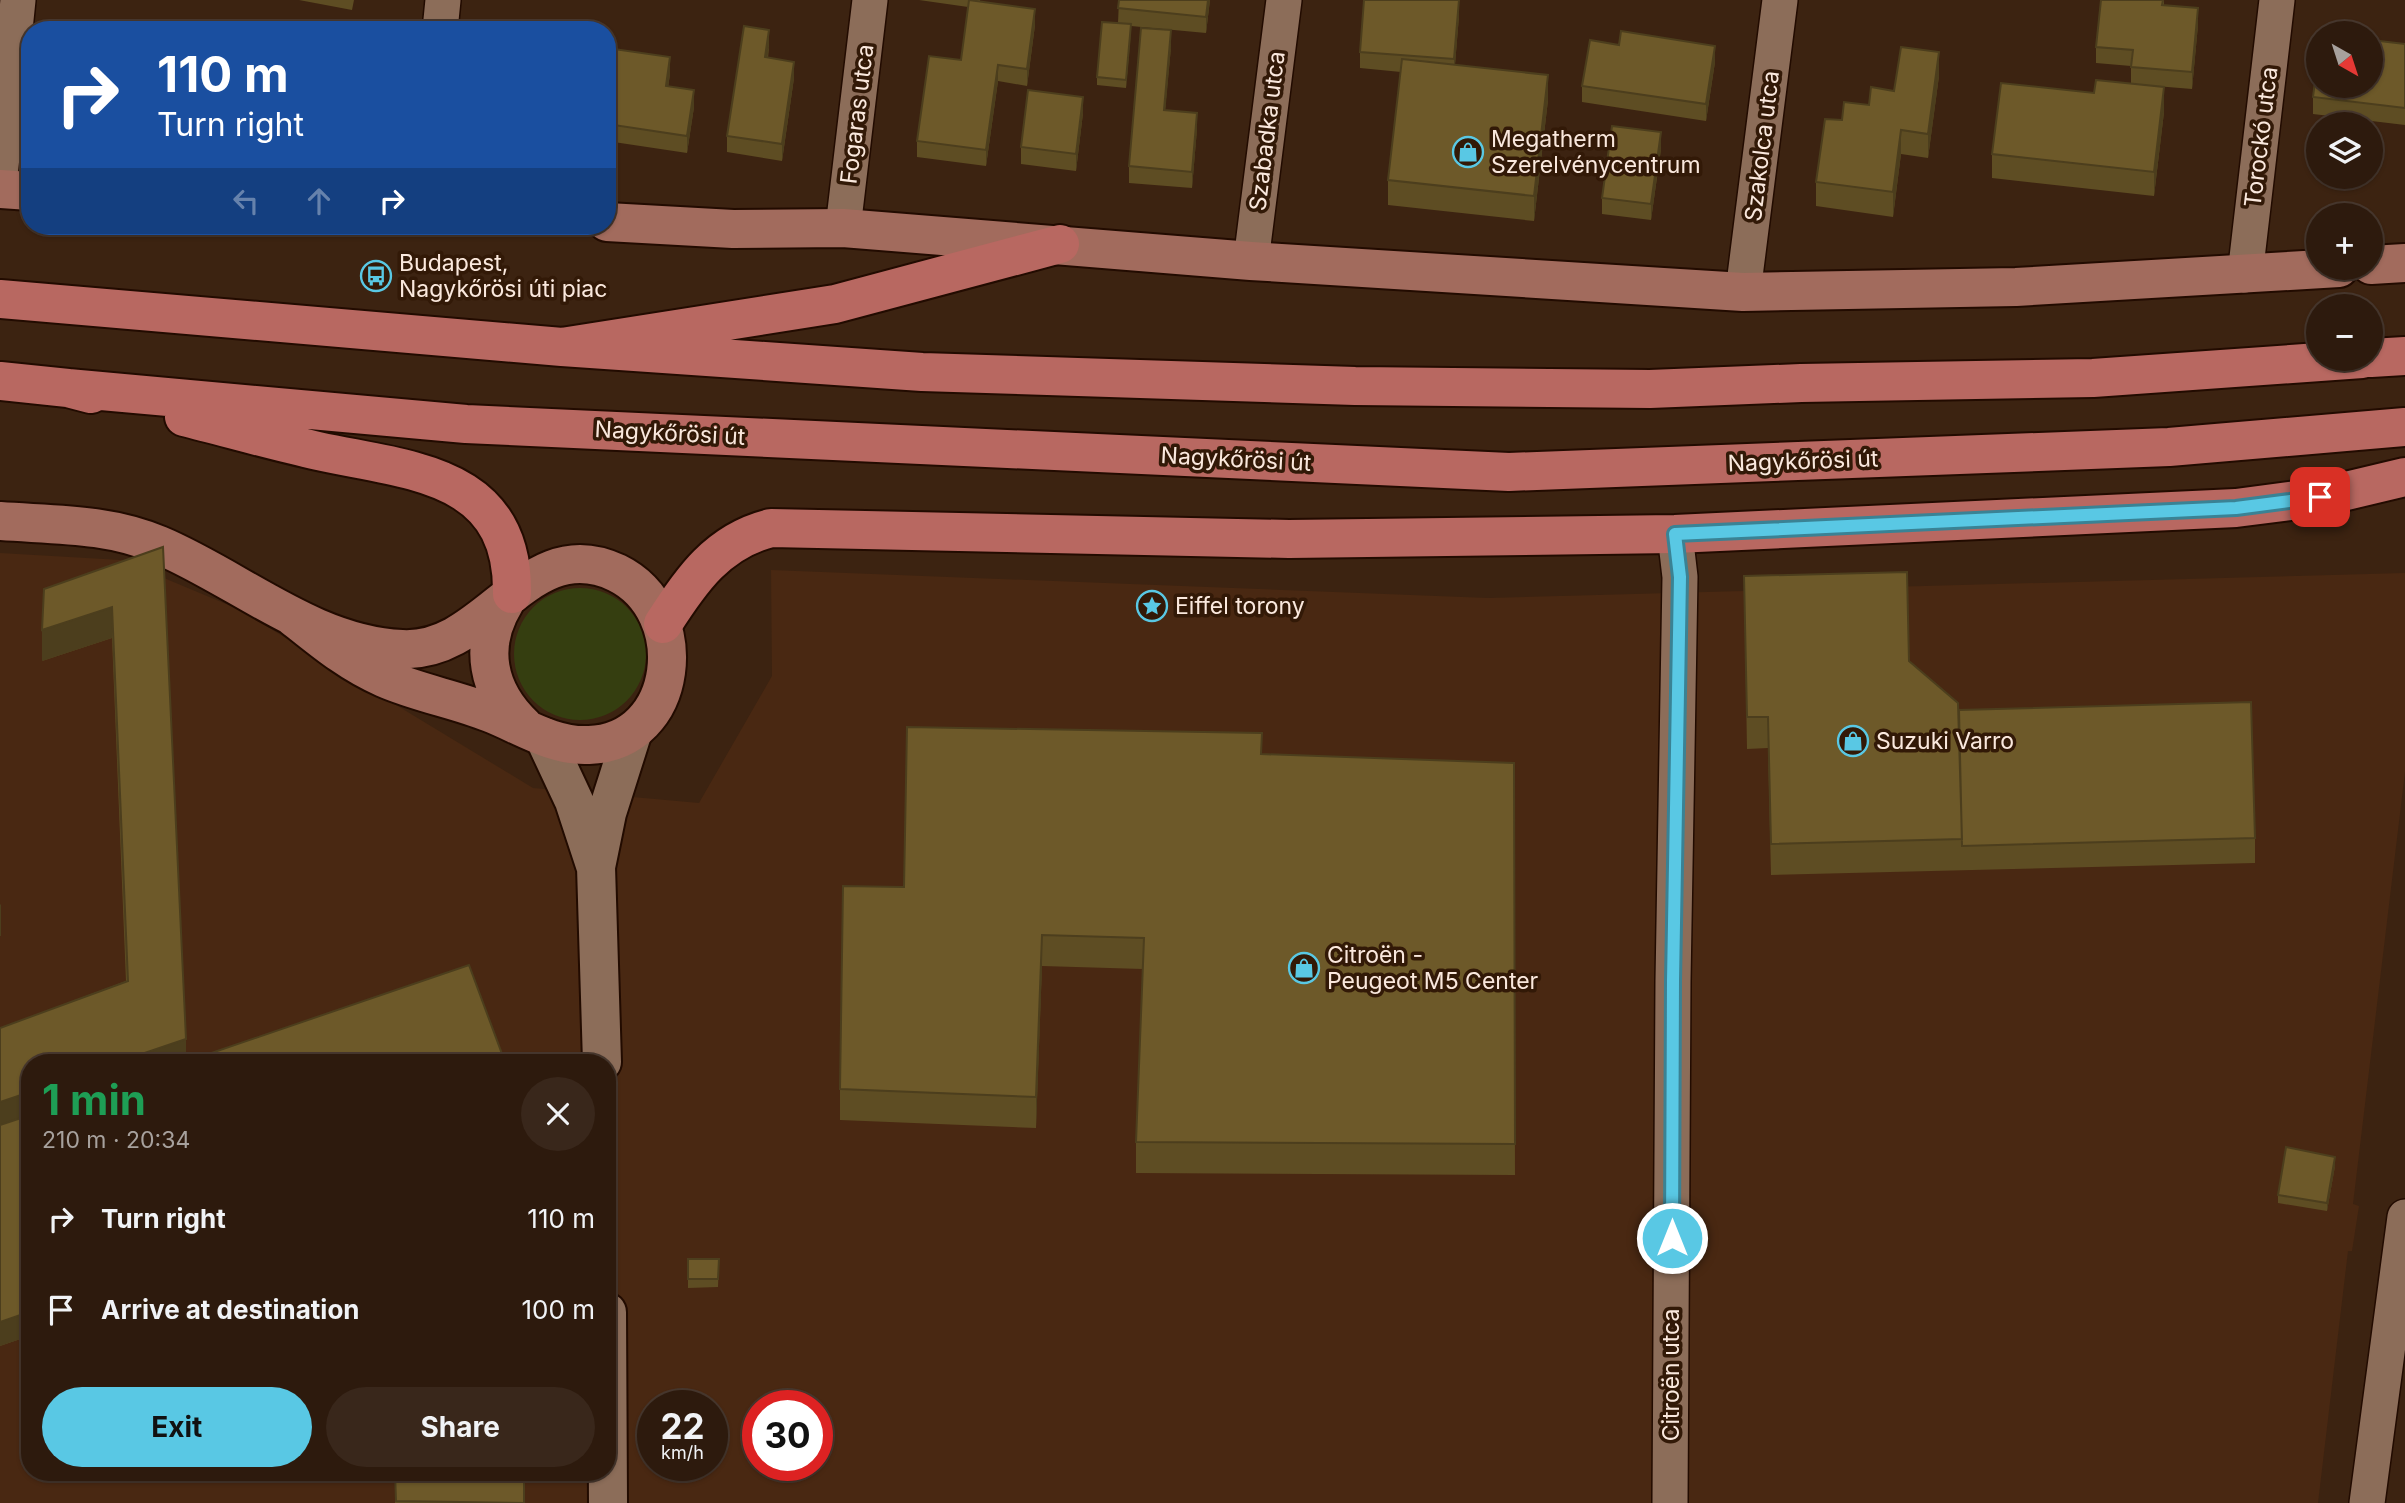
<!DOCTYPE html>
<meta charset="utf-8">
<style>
:root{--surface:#2d1a0d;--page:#39271b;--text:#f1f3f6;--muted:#a7a19d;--line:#48382e;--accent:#59c8e4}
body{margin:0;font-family:Inter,sans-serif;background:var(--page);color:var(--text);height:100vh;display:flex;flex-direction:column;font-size:26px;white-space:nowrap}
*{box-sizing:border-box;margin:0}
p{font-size:23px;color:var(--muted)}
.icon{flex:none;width:38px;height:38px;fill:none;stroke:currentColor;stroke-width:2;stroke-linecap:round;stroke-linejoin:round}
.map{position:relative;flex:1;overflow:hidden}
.drawer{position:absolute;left:21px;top:1054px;width:595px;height:427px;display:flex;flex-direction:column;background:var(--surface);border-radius:28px;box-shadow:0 2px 5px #0004,0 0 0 2px var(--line)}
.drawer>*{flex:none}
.hud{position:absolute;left:21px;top:21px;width:595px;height:214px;border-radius:28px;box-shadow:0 2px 5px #0004,0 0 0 2px var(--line);background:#1a4fa0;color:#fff;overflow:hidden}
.needle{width:46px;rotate:141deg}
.buttons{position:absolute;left:2306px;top:21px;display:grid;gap:14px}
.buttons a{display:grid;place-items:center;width:77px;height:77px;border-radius:50%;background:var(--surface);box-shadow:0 2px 5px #0004,0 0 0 2px var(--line);font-size:35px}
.speed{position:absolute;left:637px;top:1390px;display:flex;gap:14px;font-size:35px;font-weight:700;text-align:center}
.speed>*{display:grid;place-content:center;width:91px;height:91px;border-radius:50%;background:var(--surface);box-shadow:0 2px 5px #0004,0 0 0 2px var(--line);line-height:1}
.speed small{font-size:18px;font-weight:400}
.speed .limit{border:10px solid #d22;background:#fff;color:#111}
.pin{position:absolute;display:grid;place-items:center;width:60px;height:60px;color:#fff;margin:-30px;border-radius:14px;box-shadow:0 4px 10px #0006}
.me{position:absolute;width:77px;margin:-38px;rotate:0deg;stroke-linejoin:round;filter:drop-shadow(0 0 5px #0008)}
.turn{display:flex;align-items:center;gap:24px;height:147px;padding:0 21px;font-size:32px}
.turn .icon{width:91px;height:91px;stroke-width:2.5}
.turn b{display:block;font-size:49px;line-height:60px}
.lanes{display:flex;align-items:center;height:66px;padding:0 21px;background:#0003;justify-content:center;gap:35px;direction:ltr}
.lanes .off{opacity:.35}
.round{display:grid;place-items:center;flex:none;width:74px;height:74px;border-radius:37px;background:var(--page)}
.overview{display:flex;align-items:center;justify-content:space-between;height:119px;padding:0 21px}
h1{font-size:42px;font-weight:700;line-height:52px;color:#1e9e55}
.action{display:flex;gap:14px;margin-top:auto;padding:14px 21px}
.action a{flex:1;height:80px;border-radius:42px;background:var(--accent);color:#111;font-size:28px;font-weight:700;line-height:80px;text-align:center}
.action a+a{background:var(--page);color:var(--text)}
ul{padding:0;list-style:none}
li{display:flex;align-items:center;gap:21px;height:91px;padding:0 21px}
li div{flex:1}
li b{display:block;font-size:26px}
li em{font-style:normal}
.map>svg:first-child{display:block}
</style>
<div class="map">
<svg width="2405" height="1503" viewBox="0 0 2405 1503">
<rect width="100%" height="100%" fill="#3c2311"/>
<!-- built -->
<path fill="#492812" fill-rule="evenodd" d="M0 553 121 560 238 609 533 788 699 803 772 676 771 570 1488 598 2405 573V772L2353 1204 2359 1206 2352 1251H2348L2318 1503H0ZM30 1062H607V1472H30ZM653 1405H712V1465H653ZM758 1405H817V1465H758Z"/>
<!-- green -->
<path fill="#353e10" d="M514 654a66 66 0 1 1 132 0a66 66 0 1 1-132 0Z"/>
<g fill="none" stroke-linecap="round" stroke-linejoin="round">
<!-- minor casing -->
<g stroke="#220b00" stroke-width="38">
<path id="minor" d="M440 30 443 0
M0 176 18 0
M843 228 870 0
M1251 261 1284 0
M2245 275 2277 0
M1743 292 1780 0
M1670 1503 1673 981 1680 577 1675 534
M2367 1503 2405 1217"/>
</g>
<!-- tertiary casing -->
<g stroke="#220b00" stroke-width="42">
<path id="tertiary" d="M544 737 574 801 595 865
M602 1062 596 867 607 813 633 731
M607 1312 608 1503"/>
</g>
<!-- secondary casing -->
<g stroke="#220b00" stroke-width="42">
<path id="secondary" d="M0 189 30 191
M607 222 733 229 843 228 1251 261 1743 292 2016 287 2339 268
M2371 265 2405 263
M0 521C54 525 108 523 159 545 238 578 312 645 402 649 489 654 527 530 617 573 694 611 680 742 589 745 553 747 521 725 490 713 455 699 418 693 384 678 349 663 321 639 292 616
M505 602C478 646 487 691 524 726"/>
</g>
<!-- primary casing -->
<g stroke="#220b00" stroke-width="42">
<path id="primary" d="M0 299 562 347 835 304 1060 244
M562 347 922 372 1355 386 1650 389 1801 383 2093 378 2362 359
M2371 358 2405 356
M0 381 68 388 91 394
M68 388 466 424 1509 472 2169 447 2405 427
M184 417C228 428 273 441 318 451 409 471 514 472 512 594
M663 624C691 580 718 541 771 528L1289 539 1675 534 2236 508 2321 497 2405 477"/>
</g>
<!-- minor -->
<use href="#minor" stroke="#8c6d59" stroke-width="35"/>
<!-- tertiary -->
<use href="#tertiary" stroke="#8c6d59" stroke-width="38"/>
<!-- secondary -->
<use href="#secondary" stroke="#a26b5d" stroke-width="38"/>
<!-- primary -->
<use href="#primary" stroke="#b86861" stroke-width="38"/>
</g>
<!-- wall -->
<path fill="#5e4d23" d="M299 0H354L352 10Z
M919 0H980V1L1035 25 1027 86 998 81 986 166 917 157V141L961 60 968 7Z
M1119 0H1210L1206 33 1131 26 1126 88 1097 85V77L1118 23Z
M2164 0V5L2198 25 2192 89 2131 84V66L2096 63V47Z
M1459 16 1455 65 1548 100 1534 221 1388 205V180L1401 72 1360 68V52Z
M2405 44V125L2313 114V97Z
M1619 45 1715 62 1706 121 1582 102V86Z
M769 47 768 58 794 78 782 161 727 152V136Z
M1171 47 1165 110 1197 129 1192 188 1129 183V166Z
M607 48 670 74 668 87 694 107 687 153 607 141Z
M1939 76 1928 158 1901 154 1893 217 1816 206V182L1842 120 1894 91Z
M2164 112 2154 196 1992 178V154Z
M1083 113 1076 171 1021 164V147Z
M1661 149 1651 220 1602 214V198Z
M163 547 186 1062H505H30V1338L29 1336 0 1346V1028L126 981 112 638 42 661Z
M1744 576 1909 661 1959 710 2255 838V863L1771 875 1768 748 1747 749Z
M1262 754 1514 763 1515 1175 1136 1173V1142L1143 969 1042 966 1036 1128 840 1120V1089L904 887Z
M2335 1166 2327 1211 2278 1203V1195Z
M688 1259H719L718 1287 688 1288Z
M395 1472 524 1503H395Z"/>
<!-- shaded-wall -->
<path fill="#4c3e1d" d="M1208 0H1210L1206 33V17Z
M1459 0V16L1454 76V59Z
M2198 8V25L2192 89V72Z
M1035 9V25L1027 86V69Z
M1131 24V33L1126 88V80Z
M769 30V47L765 74V57Z
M1171 30V47L1164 126V110Z
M1715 46V62L1706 121V104Z
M1939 52V76L1928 158V134Z
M670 57V74L666 103V86Z
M794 62V78L782 161V144Z
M998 65V81L986 166V150Z
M1548 75V100L1534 221V196Z
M2164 87V112L2154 196V172Z
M694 90V107L687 153V136Z
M1083 97V113L1076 171V154Z
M1197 113V129L1192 188V172Z
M1901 130V154L1893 217V192Z
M1661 132V149L1651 220V204Z
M112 607V638L42 661V630Z
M1 904V936H0V905Z
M1042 935V966L1036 1128V1097Z
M186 1039V1062H118Z
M30 1092V1123L0 1133V1102Z
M2335 1157V1166L2327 1211V1203Z
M29 1312V1336L0 1346V1322Z"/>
<!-- building -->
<path fill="#6d5929" stroke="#4c3e1d" stroke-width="2" d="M969 0 1035 9 1027 69 998 65 986 150 917 141 929 56 961 60Z
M1119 0H1208L1206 17 1118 8Z
M1364 0H1459L1454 59 1360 52Z
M2101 0H2163L2162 5 2198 8 2192 72 2131 67 2133 50 2096 47Z
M1102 22 1131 24 1126 80 1097 77Z
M63 24 121 30H62Z
M744 26 769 30 765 57 794 62 782 144 727 136Z
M1141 28 1171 30 1164 110 1197 113 1192 172 1129 166Z
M1621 31 1715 46 1706 104 1582 86 1590 40 1619 45Z
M2371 40 2405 44V108L2313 97 2319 50V86H2371Z
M1901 47 1939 52 1928 134 1901 130 1893 192 1816 182 1825 119 1842 120 1844 102 1869 105 1871 87 1894 91Z
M607 48 670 57 666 86 694 90 687 136 607 124Z
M1402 59 1548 75 1534 196 1388 180Z
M2096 80 2164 87 2154 172 1992 154 2001 83 2094 93Z
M1028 90 1083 97 1076 154 1021 147Z
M1612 126 1661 132 1651 204 1602 198Z
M163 547 186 1039 118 1062H30V1092L0 1102V1028L128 981 112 607 42 630 44 589Z
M1907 572 1909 661 1958 703 1962 839 1771 844 1768 717H1747L1744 576Z
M2251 702 2255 838 1962 846 1959 710Z
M907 727 1262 733 1261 754 1514 763 1515 1144 1136 1142 1144 938 1042 935 1036 1097 840 1089 843 886 904 887Z
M469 965 505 1062H185Z
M30 1115V1314L29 1312 0 1322V1125Z
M2286 1147 2335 1157 2327 1203 2278 1195Z
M688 1259H719L718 1279H688Z
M395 1472H524V1503L396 1501Z"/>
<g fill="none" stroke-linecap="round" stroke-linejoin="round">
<!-- route casing -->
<g stroke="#3a8294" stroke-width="18">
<path id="route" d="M1672 1238 1673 981 1680 577 1675 534 2236 508 2320 497"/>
</g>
<!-- route -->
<use href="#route" stroke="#59c8e4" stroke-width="12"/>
</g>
<!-- icons -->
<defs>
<g id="shop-ring" transform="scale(1.575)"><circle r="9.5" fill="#321907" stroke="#59c8e4" stroke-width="1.5"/><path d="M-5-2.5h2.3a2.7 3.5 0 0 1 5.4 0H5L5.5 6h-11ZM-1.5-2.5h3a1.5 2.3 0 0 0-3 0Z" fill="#59c8e4"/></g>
<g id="bus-ring" transform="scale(1.575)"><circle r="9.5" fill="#321907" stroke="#59c8e4" stroke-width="1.5"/><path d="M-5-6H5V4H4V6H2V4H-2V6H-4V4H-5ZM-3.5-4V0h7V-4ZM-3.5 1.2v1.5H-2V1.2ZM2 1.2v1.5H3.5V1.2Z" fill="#59c8e4"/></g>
<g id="sight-ring" transform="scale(1.575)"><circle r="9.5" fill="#321907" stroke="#59c8e4" stroke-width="1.5"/><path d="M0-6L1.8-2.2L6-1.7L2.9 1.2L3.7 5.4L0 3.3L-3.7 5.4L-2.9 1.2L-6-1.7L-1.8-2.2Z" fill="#59c8e4"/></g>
</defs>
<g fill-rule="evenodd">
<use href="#shop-ring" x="1468" y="152"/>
<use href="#bus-ring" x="376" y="276"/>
<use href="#sight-ring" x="1152" y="606"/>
<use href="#shop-ring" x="1853" y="741"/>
<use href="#shop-ring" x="1304" y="968"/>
</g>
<g text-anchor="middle" stroke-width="7" stroke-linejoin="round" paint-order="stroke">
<!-- street labels -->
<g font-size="23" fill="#fae8dd" stroke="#321907">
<text transform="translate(857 114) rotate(-83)" y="8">Fogaras utca</text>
<text transform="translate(1267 131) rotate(-83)" y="8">Szabadka utca</text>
<text transform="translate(2261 137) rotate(-83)" y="8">Torockó utca</text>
<text transform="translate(1762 146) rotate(-83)" y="8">Szakolca utca</text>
<text transform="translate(670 433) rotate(3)" y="8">Nagykőrösi út</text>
<text transform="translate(1236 459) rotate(3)" y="8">Nagykőrösi út</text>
<text transform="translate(1803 461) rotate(-2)" y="8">Nagykőrösi út</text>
<text transform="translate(1671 1375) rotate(-90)" y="8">Citroën utca</text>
</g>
<!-- poi labels -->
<g font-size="23" fill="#fae8dd" stroke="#321907" text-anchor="start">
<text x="1491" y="147">Megatherm<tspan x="1491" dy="26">Szerelvénycentrum</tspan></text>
<text x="399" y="271">Budapest,<tspan x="399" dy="26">Nagykőrösi úti piac</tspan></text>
<text x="1175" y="614">Eiffel torony</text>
<text x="1876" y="749">Suzuki Varro</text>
<text x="1327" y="963">Citroën -<tspan x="1327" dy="26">Peugeot M5 Center</tspan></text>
</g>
</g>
</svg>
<div class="buttons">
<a><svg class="needle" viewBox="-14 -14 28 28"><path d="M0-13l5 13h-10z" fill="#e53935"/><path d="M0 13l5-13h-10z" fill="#a7a19d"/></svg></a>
<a><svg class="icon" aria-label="layers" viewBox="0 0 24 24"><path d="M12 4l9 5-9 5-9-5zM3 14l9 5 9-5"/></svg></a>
<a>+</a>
<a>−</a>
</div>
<div class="speed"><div>22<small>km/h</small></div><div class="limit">30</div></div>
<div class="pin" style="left:2320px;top:497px;background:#d93025"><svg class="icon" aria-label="arrive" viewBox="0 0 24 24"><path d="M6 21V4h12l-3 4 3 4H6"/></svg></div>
<svg class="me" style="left:1672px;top:1238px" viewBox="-20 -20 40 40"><circle r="17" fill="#59c8e4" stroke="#fff" stroke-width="3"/><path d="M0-11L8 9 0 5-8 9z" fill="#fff"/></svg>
<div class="hud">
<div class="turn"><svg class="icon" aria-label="right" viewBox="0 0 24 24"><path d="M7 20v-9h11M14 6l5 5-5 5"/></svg><div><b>110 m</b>Turn right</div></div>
<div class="lanes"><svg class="icon off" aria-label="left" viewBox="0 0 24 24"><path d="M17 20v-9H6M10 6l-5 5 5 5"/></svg><svg class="icon off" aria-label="ahead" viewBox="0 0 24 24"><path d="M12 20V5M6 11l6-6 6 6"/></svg><svg class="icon" aria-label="right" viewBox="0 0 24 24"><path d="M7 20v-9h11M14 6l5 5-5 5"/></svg></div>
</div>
<section class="drawer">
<div class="overview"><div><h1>1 min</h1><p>210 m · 20:34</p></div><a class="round"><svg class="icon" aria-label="close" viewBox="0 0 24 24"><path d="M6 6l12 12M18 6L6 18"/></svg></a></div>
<ul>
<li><svg class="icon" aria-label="right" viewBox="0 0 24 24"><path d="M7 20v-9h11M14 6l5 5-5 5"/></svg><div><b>Turn right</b></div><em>110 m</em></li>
<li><svg class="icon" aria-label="arrive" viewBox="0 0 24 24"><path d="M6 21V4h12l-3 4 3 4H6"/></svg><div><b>Arrive at destination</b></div><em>100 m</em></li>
</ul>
<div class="action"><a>Exit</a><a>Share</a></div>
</section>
</div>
